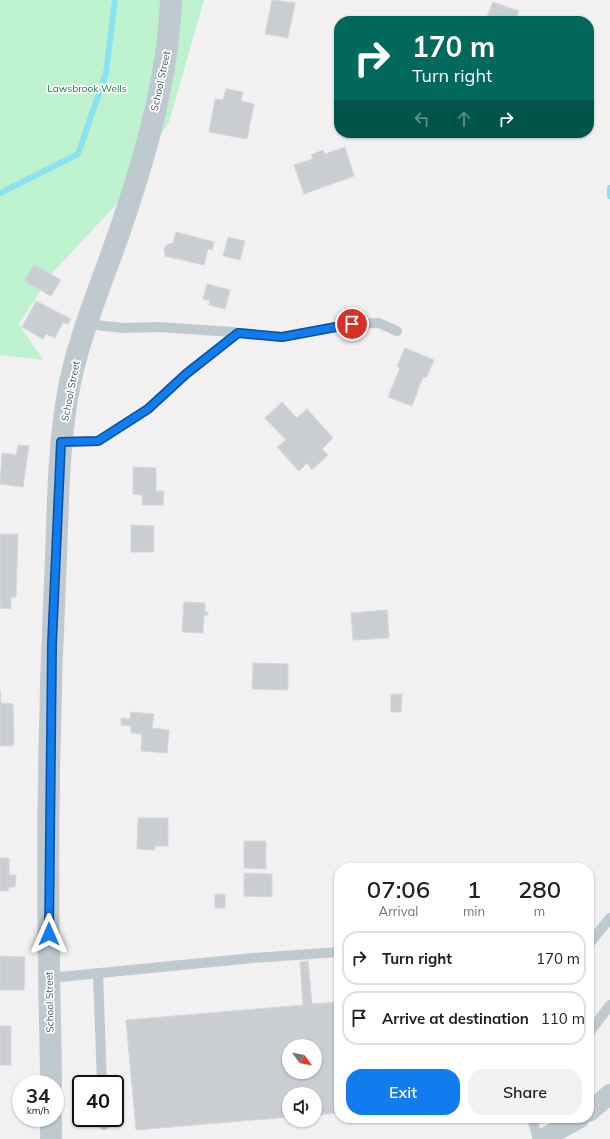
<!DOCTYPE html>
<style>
:root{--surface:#fff;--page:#f2f2f2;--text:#202124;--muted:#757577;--line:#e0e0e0;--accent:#107cee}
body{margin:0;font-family:Mulish,sans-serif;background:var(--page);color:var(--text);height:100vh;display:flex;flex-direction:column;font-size:15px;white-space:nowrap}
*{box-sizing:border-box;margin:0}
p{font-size:13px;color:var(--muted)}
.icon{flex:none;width:22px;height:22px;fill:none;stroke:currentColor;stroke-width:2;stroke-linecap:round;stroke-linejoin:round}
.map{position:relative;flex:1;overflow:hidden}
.side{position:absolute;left:334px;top:863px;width:260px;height:260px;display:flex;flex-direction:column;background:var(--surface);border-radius:16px;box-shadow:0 1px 3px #0004}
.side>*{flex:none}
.guide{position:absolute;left:334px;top:16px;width:260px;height:122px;border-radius:16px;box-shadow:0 1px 3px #0004;background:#00695c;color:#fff;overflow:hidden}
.needle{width:26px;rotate:123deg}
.buttons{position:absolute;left:282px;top:1039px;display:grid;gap:8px}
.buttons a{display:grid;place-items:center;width:40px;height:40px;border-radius:50%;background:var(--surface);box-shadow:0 1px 3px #0004;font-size:20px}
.speed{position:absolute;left:12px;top:1075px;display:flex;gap:8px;font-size:20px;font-weight:700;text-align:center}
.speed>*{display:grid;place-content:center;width:52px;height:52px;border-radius:50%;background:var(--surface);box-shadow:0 1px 3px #0004;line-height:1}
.speed small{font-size:10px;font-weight:400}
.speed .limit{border:2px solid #111;border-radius:6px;background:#fff;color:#111}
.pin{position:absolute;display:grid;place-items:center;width:34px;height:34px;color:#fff;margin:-17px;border:2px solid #fff;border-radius:50%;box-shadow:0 1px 4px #0007}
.me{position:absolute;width:44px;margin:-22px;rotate:0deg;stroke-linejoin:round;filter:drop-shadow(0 0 3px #0008)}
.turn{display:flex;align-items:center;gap:14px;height:84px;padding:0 12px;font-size:18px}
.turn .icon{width:52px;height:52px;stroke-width:2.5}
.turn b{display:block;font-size:28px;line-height:34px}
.lanes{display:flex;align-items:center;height:38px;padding:0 12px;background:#0003;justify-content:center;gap:20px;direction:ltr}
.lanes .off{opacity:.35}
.eta{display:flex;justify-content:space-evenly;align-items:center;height:68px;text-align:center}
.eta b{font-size:24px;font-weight:600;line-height:28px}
.cta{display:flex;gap:8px;margin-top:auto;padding:8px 12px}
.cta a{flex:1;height:46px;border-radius:16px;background:var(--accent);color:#fff;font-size:16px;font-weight:600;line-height:46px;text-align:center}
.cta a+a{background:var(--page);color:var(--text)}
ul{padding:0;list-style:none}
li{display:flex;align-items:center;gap:12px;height:54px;margin:0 8px 6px;padding:0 4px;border:2px solid var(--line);border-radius:16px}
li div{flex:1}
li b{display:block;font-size:15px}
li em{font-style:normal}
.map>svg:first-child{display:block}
</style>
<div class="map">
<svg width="610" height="1139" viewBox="0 0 610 1139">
<rect width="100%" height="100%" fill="#f3f0f1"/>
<!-- green -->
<path fill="#bef2cf" d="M0 0H204L169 122 115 206 53 272 19 324 43 360 0 355Z"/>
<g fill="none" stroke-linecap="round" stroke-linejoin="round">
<!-- stream -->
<path stroke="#89e1f1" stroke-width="6" d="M610 188V196
M0 193 78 154 106 73 115 0"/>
</g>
<!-- building -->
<path fill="#caced3" stroke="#d4d7dc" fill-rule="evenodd" d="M272 0 295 3 288 38 265 34Z
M493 2 519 11 515 21H485Z
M226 89 243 92 241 101 254 104 247 139 209 132 215 99 223 100Z
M345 147 354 176 304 194 294 165 313 159 311 155 323 150 325 154Z
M176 232 214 242 212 250 208 249 204 265 165 256 164 248 168 244 173 243Z
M228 237 245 241 240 260 223 256Z
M34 265 61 280 51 296 24 281Z
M207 284 230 290 225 309 209 305 210 301 203 299Z
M36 301 71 319 68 324 63 322 55 338 46 334 43 339 22 327Z
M405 348 434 360 426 378 423 377 412 406 388 397 400 368 397 366Z
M282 402 297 418 307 409 333 438 322 449 328 455 312 470 307 463 299 471 277 447 286 440 265 418Z
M18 445 29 446 23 487 0 484 2 453 16 455Z
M133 467 156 468V491H164L163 505H142V495L133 494Z
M131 525 154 526V552H131Z
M0 534H18L16 597H11V609L0 608Z
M184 602 205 603V612H208V615H204L203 633 182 632Z
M387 610 389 638 353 640 351 613Z
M253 663 288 664V690L252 689Z
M0 690 1 703 13 704 14 745 0 746Z
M391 694H402L401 712H391Z
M131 712 154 714 152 728 169 730 167 753 141 751 142 734 131 733V726L121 725V718L130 719Z
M138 818H168V846H155V850L137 849Z
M244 841H266V869L244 868Z
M0 858H9V875H16L15 887H9L8 891H0Z
M244 873 272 874V897L244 896Z
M215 894H225V908H215Z
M0 956 25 957 24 990H0Z
M308 961 312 1004 339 1002V1113L315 1115V1094H289V1117L136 1130 126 1020 303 1005 300 962ZM289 1046H315V1072H289Z
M0 1026H11V1065H0Z"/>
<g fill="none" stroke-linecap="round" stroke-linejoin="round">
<!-- service -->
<path stroke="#bec9d0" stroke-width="10" d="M86 324 124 328 159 327 232 332 282 337 352 324 379 323 397 331
M61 442 99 441 148 409 186 374 238 333
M589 944 610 918
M98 973 102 1084
M49 978 253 958 339 952
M589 1033 610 1005
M104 1118V1125
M532 1118 538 1139"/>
<!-- minor -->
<path stroke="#bec9d0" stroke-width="20" d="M589 1112 610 1094
M542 1139 580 1118"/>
<!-- tertiary -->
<path stroke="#bec9d0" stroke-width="22" d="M51 1084C51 1043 49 1003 49 962 47 836 49 708 55 581 58 521 57 460 67 399 76 343 99 290 118 236 144 161 168 80 171 0
M51 1139V1118"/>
</g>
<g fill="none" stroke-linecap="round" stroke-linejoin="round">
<!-- route casing -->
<g stroke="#0a519b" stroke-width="10">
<path id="route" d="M49 934 52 644 61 442 98 441 148 409 186 374 238 333 282 337 352 324"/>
</g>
<!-- route -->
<use href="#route" stroke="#107cee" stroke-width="7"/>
</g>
<g text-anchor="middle" stroke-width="3.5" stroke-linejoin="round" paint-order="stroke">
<!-- street labels -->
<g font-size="10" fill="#47555f" stroke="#fff">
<text transform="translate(160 81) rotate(-78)" y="4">School Street</text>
<text transform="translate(70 391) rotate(-79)" y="4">School Street</text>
<text transform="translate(49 1002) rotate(-91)" y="4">School Street</text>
</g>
<!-- park labels -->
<g font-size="10" fill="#128646" stroke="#fff">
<text x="87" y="92">Lawsbrook Wells</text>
</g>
</g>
</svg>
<div class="buttons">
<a><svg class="needle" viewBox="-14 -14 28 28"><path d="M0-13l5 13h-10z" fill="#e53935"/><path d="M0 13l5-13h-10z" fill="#757577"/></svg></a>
<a><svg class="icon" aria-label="sound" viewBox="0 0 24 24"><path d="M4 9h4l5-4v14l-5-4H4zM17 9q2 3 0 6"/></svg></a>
</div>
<div class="speed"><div>34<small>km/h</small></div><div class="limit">40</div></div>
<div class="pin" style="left:352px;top:324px;background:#d93025"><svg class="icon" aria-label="arrive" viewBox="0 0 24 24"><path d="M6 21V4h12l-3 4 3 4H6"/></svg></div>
<svg class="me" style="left:49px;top:934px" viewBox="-20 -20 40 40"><path d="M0-17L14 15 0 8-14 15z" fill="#107cee" stroke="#fff" stroke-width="4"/></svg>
<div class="guide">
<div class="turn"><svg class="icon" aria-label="right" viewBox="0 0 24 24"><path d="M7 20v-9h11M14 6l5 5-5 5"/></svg><div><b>170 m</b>Turn right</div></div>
<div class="lanes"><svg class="icon off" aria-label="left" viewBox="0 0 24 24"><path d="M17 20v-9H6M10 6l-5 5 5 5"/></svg><svg class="icon off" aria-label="ahead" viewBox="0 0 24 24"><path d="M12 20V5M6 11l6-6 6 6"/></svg><svg class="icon" aria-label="right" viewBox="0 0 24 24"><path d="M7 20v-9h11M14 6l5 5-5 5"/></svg></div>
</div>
<section class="side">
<div class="eta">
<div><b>07:06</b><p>Arrival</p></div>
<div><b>1</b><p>min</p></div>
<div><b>280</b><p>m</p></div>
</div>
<ul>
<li><svg class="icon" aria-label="right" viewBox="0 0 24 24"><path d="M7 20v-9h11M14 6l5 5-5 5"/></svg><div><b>Turn right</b></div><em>170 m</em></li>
<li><svg class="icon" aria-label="arrive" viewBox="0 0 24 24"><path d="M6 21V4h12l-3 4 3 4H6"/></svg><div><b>Arrive at destination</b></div><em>110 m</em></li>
</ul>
<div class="cta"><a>Exit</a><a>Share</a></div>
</section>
</div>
